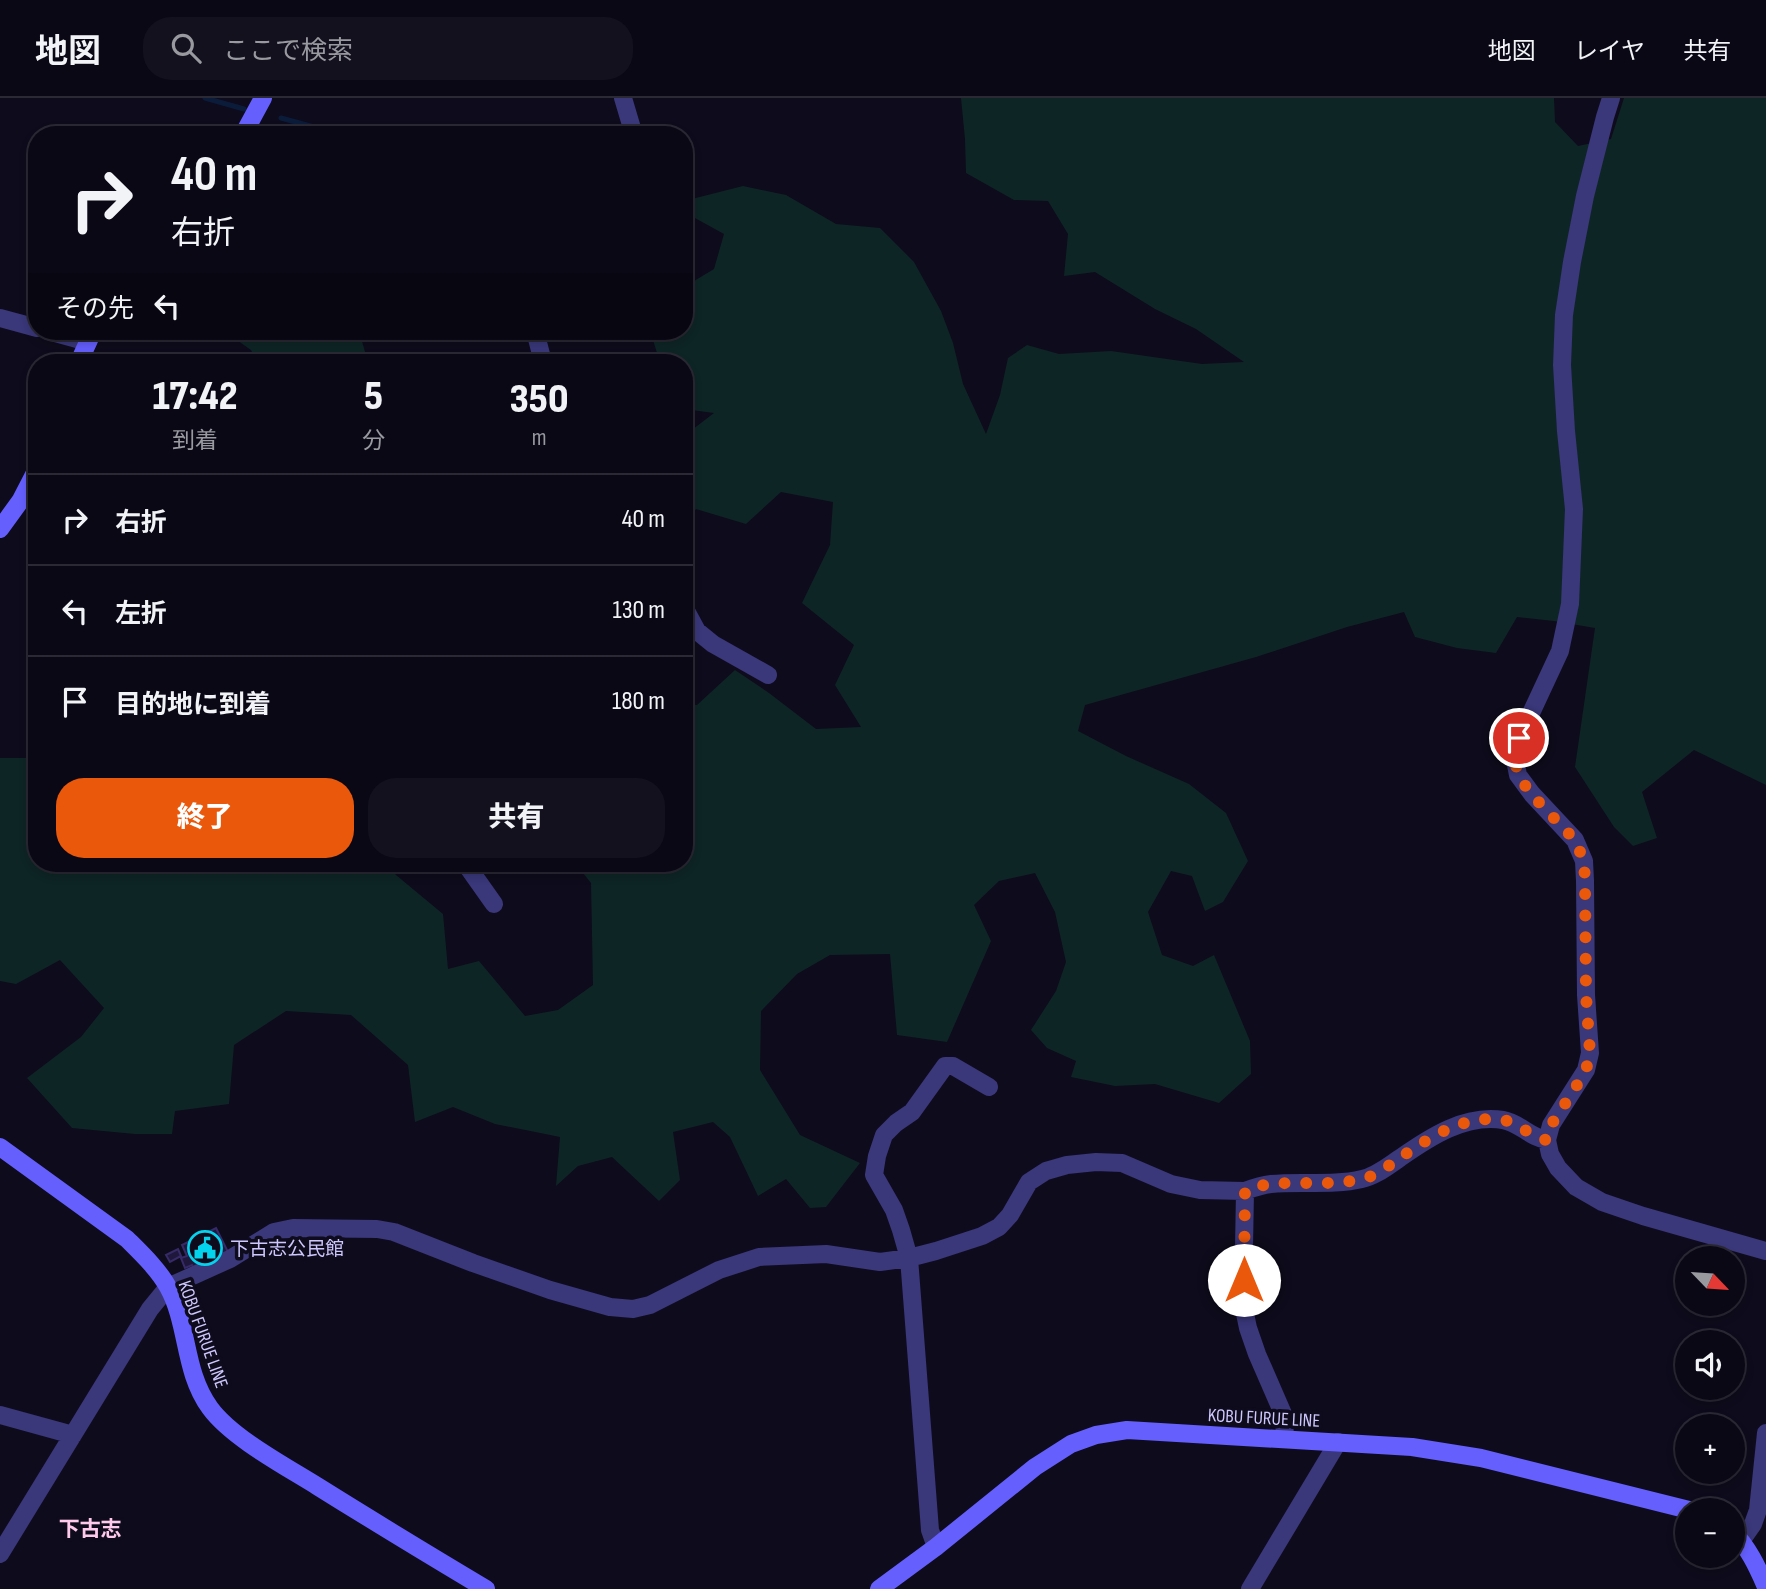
<!DOCTYPE html>
<html lang="ja">
<meta charset="utf-8">
<style>
:root{--surface:#0a0815;--page:#13111e;--text:#f1f3f6;--muted:#999aa0;--line:#2a2934;--accent:#ea580c}
body{margin:0;font-family:"Sofia Sans Condensed","Noto Sans JP",sans-serif;background:var(--page);color:var(--text);height:100vh;display:flex;flex-direction:column;font-size:26px;white-space:nowrap}
*{box-sizing:border-box;margin:0}
p{font-size:23px;color:var(--muted)}
.icon{flex:none;width:38px;height:38px;fill:none;stroke:currentColor;stroke-width:2;stroke-linecap:round;stroke-linejoin:round}
.map{position:relative;flex:1;overflow:hidden}
.sheet{position:absolute;left:28px;top:256px;width:665px;height:518px;display:flex;flex-direction:column;background:var(--surface);border-radius:28px;box-shadow:0 4px 10px #0003,0 0 0 2px var(--line)}
.sheet>*{flex:none}
.top-card{position:absolute;left:28px;top:28px;width:665px;height:214px;border-radius:28px;box-shadow:0 4px 10px #0003,0 0 0 2px var(--line);background:#0a0815;color:var(--text);overflow:hidden}
.needle{width:46px;rotate:115deg}
.fabs{position:absolute;left:1675px;top:1148px;display:grid;gap:14px}
.fabs a{display:grid;place-items:center;width:70px;height:70px;border-radius:50%;background:var(--surface);box-shadow:0 4px 10px #0003,0 0 0 2px var(--line);font-size:35px}
.pin{position:absolute;display:grid;place-items:center;width:60px;height:60px;color:#fff;margin:-30px;border:4px solid #fff;border-radius:50%;box-shadow:0 2px 7px #0007}
.me{position:absolute;width:77px;margin:-38px;rotate:0deg;stroke-linejoin:round;filter:drop-shadow(0 0 5px #0008)}
.turn{display:flex;align-items:center;gap:24px;height:147px;padding:0 28px;font-size:32px}
.turn .icon{width:91px;height:91px;stroke-width:2.5}
.turn b{display:block;font-size:49px;line-height:60px}
.then{display:flex;align-items:center;height:66px;padding:0 28px;background:#0003;gap:14px;font-size:26px}
.eta{display:flex;justify-content:space-evenly;align-items:center;height:119px;text-align:center}
.eta b{font-size:42px;font-weight:800;line-height:49px}
.action{display:flex;gap:14px;margin-top:auto;padding:14px 28px}
.action a{flex:1;height:80px;border-radius:28px;background:var(--accent);color:#fff;font-size:28px;font-weight:800;line-height:80px;text-align:center}
.action a+a{background:var(--page);color:var(--text)}
ul{padding:0;list-style:none}
li{display:flex;align-items:center;gap:21px;height:91px;padding:0 28px;border-top:2px solid var(--line)}
li div{flex:1}
li b{display:block;font-size:26px}
li em{font-style:normal}
header{display:flex;align-items:center;gap:42px;box-sizing:border-box;height:98px;padding:0 35px;background:var(--surface);border-bottom:2px solid var(--line)}
header strong{font-size:33px}
nav{display:flex;gap:38px;margin-inline-start:auto;font-size:24px}
.search{width:490px;height:63px;background:var(--page);display:flex;align-items:center;gap:18px;box-sizing:border-box;padding:0 24px;border-radius:28px;color:var(--muted);font-size:26px}
.map>svg:first-child{display:block}
</style>
<header>
<strong>地図</strong>
<div class="search"><svg class="icon" aria-label="search" viewBox="0 0 24 24"><circle cx="10" cy="10" r="6"/><path d="M15 15l6 6"/></svg>ここで検索</div>
<nav><a>地図</a><a>レイヤ</a><a>共有</a></nav>
</header>
<div class="map">
<svg width="1766" height="1491" viewBox="0 0 1766 1491">
<rect width="100%" height="100%" fill="#0e0b1c"/>
<!-- green -->
<path fill="#0e2525" d="M961 0H1554L1555 24 1578 48 1611 41 1624 0H1766V687L1694 652 1642 694 1657 740 1633 748 1614 729 1575 669 1595 530 1554 523 1517 519 1496 555 1457 550 1415 539 1404 514 1347 529 1256 559 1085 607 1078 633 1126 658 1189 686 1226 715 1248 763 1223 804 1205 813 1192 778 1171 773 1148 814 1162 857 1193 868 1214 857 1250 943 1251 976 1219 1005 1155 986 1115 988 1071 979 1076 963 1047 950 1031 932 1056 893 1066 864 1055 814 1035 775 999 783 974 807 991 843 947 944 897 937 890 856 830 857 797 876 761 913 760 972 800 1037 860 1065 826 1109 810 1110 786 1081 758 1098 730 1039 713 1024 673 1034 680 1082 659 1103 612 1059 578 1068 556 1088 560 1039 495 1026 453 1009 415 1024 408 967 351 917 286 913 234 947 229 1006 175 1013 172 1036H135L72 1030 27 980 81 939 104 910 60 862 16 886 0 883V660H37V765H385L396 777 443 816 448 871 479 863 525 918 558 912 593 887 591 785 575 765H684V605L697 607 735 572 769 595 816 631 861 629 835 587 854 547 802 505 830 447 833 404 781 394 746 426 696 411 684 425V338L714 315 684 311V264H660L650 233H684V189L714 171 724 136 684 114V103L743 88 786 97 836 126 880 130 914 164 941 213 953 245 963 286 986 336 1000 297 1008 260 1027 247 1059 256 1111 253 1202 266 1244 264 1196 231 1155 211 1095 174 1064 178 1068 136 1048 103 1014 102 966 75 965 41Z
M224 233H359L368 264H257L251 252Z"/>
<g fill="none" stroke-linecap="round" stroke-linejoin="round">
<!-- stream -->
<path stroke="#0b1c3b" stroke-width="5" d="M205 0 244 11
M281 20 343 37"/>
</g>
<!-- building -->
<path fill="#1f183c" stroke="#372a68" stroke-width="2" d="M216 1130 228 1154 194 1171 192 1167 185 1170 181 1160 187 1158 182 1147Z
M178 1151 181 1158 170 1164 166 1157Z"/>
<g fill="none" stroke-linecap="round" stroke-linejoin="round">
<!-- street -->
<path stroke="#3a377a" stroke-width="18" d="M623 0 634 37
M1611 0 1605 19 1585 98 1572 164 1564 217 1562 267 1566 333 1574 411 1570 506 1560 553 1519 641 1514 657 1518 677 1532 696 1575 742 1584 763 1585 783 1586 897 1590 955 1586 972 1551 1027 1547 1042 1550 1056 1558 1070 1576 1089 1602 1104 1643 1118 1766 1153
M0 220 37 230
M48 233 88 244
M535 233 543 264
M684 509 697 533 713 546 768 577
M465 765 494 806
M1245 1093C1253 1090 1262 1087 1271 1086 1301 1083 1333 1088 1362 1081 1376 1078 1388 1068 1400 1060 1430 1039 1465 1016 1503 1022 1520 1025 1531 1040 1547 1042
M0 1317 73 1337
M1741 1443 1753 1426 1758 1412 1766 1335
M936 1449 930 1432 909 1160 901 1132 894 1112 874 1077 877 1058 884 1037 896 1025 912 1014 945 968H953L989 989
M0 1456 150 1211 168 1189 230 1161 274 1134 293 1130 377 1131 394 1134 473 1165 550 1192 610 1209 633 1211 650 1207 719 1172 759 1159 826 1156 880 1164 909 1160 936 1153 982 1138 999 1129 1010 1117 1029 1084 1046 1073 1067 1067 1096 1064 1122 1065 1171 1086 1200 1092 1245 1093 1243 1206 1248 1230 1257 1256 1284 1318 1285 1341
M1250 1491 1338 1344"/>
<!-- secondary -->
<path stroke="#655ffd" stroke-width="18" d="M243 37 263 0
M79 264 93 233
M0 431 21 402 37 371
M0 1049 127 1141C141 1155 158 1171 168 1189 189 1227 183 1273 210 1310 232 1340 285 1368 317 1388 373 1423 429 1457 486 1491
M1732 1433C1748 1449 1757 1468 1766 1489
M879 1491 936 1449 1035 1369 1071 1346 1096 1337 1127 1332 1412 1349 1481 1360 1689 1412"/>
</g>
<g fill="none" stroke-linecap="round" stroke-linejoin="round">
<!-- route -->
<path stroke="#ea580c" stroke-width="12" stroke-dasharray="0 21.6" d="M1244 1182 1245 1093C1253 1090 1262 1087 1271 1086 1301 1083 1333 1088 1362 1081 1376 1078 1388 1068 1400 1060 1430 1039 1465 1016 1503 1022 1520 1025 1531 1040 1547 1042L1551 1027 1574 992 1586 972 1590 955 1586 897 1585 783 1584 763 1575 742 1531 696 1518 677 1514 657 1519 640"/>
</g>
<!-- icons -->
<defs>
<g id="civic-ring" transform="scale(1.75)"><circle r="9.5" fill="#0e0b1c" stroke="#04d3ed" stroke-width="1.5"/><path d="M-.6-6.5H3V-4.5H.6V-3L4-1V1h2V6H-6V1h2V-1L-.6-3ZM-1.2 2.5V6h2.4V2.5Z" fill="#04d3ed"/></g>
</defs>
<g fill-rule="evenodd">
<use href="#civic-ring" x="205" y="1150"/>
</g>
<g text-anchor="middle" stroke-width="7" stroke-linejoin="round" paint-order="stroke">
<!-- poi labels -->
<g font-size="19" fill="#cec7fe" stroke="#0e0b1c" text-anchor="start">
<text x="230" y="1157">下古志公民館</text>
</g>
<!-- street labels -->
<g font-size="19" fill="#cec7fe" stroke="#0e0b1c">
<text transform="translate(204 1236) rotate(70)" y="7">KOBU FURUE LINE</text>
<text transform="translate(1264 1319) rotate(3)" y="7">KOBU FURUE LINE</text>
</g>
<!-- neighbourhood labels -->
<g font-size="21" font-weight="bold" fill="#fec9ea" stroke="#0e0b1c">
<text x="90" y="1438">下古志</text>
</g>
</g>
</svg>
<div class="fabs">
<a><svg class="needle" viewBox="-14 -14 28 28"><path d="M0-13l5 13h-10z" fill="#e53935"/><path d="M0 13l5-13h-10z" fill="#999aa0"/></svg></a>
<a><svg class="icon" aria-label="sound" viewBox="0 0 24 24"><path d="M4 9h4l5-4v14l-5-4H4zM17 9q2 3 0 6"/></svg></a>
<a>+</a>
<a>−</a>
</div>
<div class="pin" style="left:1519px;top:640px;background:#d93025"><svg class="icon" aria-label="arrive" viewBox="0 0 24 24"><path d="M6 21V4h12l-3 4 3 4H6"/></svg></div>
<svg class="me" style="left:1244px;top:1182px" viewBox="-20 -20 40 40"><circle r="19" fill="#fff"/><path d="M0-13L10 11 0 6-10 11z" fill="#ea580c"/></svg>
<div class="top-card">
<div class="turn"><svg class="icon" aria-label="right" viewBox="0 0 24 24"><path d="M7 20v-9h11M14 6l5 5-5 5"/></svg><div><b>40 m</b>右折</div></div>
<div class="then">その先<svg class="icon" aria-label="left" viewBox="0 0 24 24"><path d="M17 20v-9H6M10 6l-5 5 5 5"/></svg></div>
</div>
<section class="sheet">
<div class="eta">
<div><b>17:42</b><p>到着</p></div>
<div><b>5</b><p>分</p></div>
<div><b>350</b><p>m</p></div>
</div>
<ul>
<li><svg class="icon" aria-label="right" viewBox="0 0 24 24"><path d="M7 20v-9h11M14 6l5 5-5 5"/></svg><div><b>右折</b></div><em>40 m</em></li>
<li><svg class="icon" aria-label="left" viewBox="0 0 24 24"><path d="M17 20v-9H6M10 6l-5 5 5 5"/></svg><div><b>左折</b></div><em>130 m</em></li>
<li><svg class="icon" aria-label="arrive" viewBox="0 0 24 24"><path d="M6 21V4h12l-3 4 3 4H6"/></svg><div><b>目的地に到着</b></div><em>180 m</em></li>
</ul>
<div class="action"><a>終了</a><a>共有</a></div>
</section>
</div>
